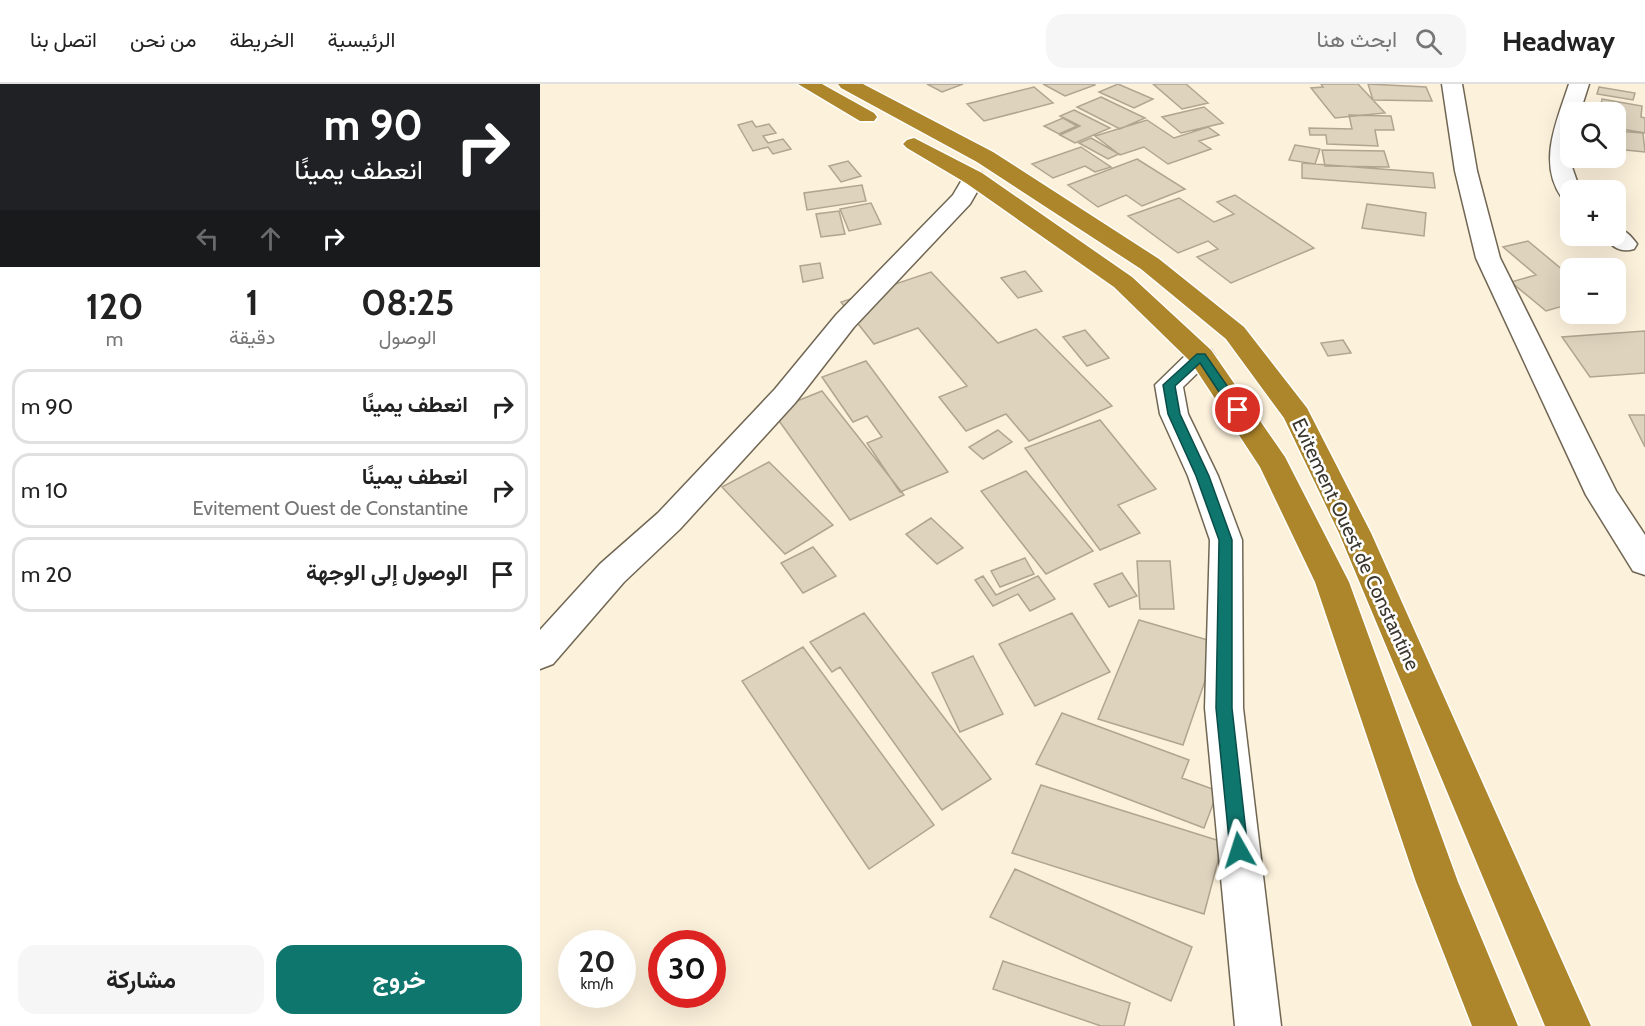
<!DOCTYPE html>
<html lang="ar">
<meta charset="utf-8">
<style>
:root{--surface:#fff;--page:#f6f6f6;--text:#222;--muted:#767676;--line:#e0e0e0;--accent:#0f766e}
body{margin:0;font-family:Cabin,Vazirmatn,sans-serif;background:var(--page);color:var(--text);direction:rtl;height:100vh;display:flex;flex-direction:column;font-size:22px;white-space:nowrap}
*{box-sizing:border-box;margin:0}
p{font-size:20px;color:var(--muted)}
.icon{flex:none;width:33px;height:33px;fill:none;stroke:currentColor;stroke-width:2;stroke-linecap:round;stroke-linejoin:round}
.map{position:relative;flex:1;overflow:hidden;direction:ltr}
.side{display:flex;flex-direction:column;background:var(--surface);width:540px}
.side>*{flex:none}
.guide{background:#202124;color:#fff;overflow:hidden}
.buttons{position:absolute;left:1020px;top:18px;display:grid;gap:12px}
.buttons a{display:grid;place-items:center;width:66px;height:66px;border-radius:12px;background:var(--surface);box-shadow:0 6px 24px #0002;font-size:30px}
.speed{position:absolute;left:18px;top:846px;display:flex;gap:12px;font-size:30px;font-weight:700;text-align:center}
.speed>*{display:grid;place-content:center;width:78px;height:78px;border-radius:50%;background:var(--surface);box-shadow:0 6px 24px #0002;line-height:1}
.speed small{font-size:15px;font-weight:400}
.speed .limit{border:9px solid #d22;background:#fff;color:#111}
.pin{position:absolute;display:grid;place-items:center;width:51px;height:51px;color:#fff;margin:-26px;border:3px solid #fff;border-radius:50%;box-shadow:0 2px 6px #0007}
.me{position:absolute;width:66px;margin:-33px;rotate:354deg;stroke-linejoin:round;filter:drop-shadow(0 0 4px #0008)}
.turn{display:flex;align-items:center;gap:21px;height:126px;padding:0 18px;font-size:27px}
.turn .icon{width:78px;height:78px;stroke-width:2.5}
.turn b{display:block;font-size:42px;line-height:51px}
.lanes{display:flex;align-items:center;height:57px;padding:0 18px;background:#0003;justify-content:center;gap:30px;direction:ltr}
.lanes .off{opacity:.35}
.eta{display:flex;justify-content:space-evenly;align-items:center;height:102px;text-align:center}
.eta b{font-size:36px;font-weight:700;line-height:42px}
.button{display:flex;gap:12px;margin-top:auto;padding:12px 18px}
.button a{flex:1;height:69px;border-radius:18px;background:var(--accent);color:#fff;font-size:24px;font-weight:700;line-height:69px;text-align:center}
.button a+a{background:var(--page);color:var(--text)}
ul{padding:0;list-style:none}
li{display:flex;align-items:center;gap:18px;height:75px;margin:0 12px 9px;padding:0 6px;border:3px solid var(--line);border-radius:18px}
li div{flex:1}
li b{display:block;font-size:22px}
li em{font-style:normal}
header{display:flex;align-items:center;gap:36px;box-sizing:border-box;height:84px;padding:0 30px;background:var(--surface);border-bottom:2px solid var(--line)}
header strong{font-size:28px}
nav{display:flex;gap:33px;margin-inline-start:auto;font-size:21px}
.search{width:420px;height:54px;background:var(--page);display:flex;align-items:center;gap:15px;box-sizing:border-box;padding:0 21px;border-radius:18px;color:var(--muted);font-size:22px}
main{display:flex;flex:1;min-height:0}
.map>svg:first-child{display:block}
</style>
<header>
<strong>Headway</strong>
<div class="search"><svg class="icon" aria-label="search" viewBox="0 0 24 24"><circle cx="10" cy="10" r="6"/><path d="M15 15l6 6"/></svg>ابحث هنا</div>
<nav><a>الرئيسية</a><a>الخريطة</a><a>من نحن</a><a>اتصل بنا</a></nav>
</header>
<main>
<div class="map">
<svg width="1105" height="942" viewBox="0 0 1105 942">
<rect width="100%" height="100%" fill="#fcf1db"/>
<!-- building -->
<path fill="#ded3bd" stroke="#b0a590" stroke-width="1.5" d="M387 0H423L402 8Z
M503 0H554L555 1 525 12Z
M578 0 613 15 594 24 559 8Z
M613 0H646L668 19 642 25Z
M781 0H818L845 29 795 34 771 4 783 3Z
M828 0 886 3 892 17 833 16Z
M494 3 513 19 444 37 427 20Z
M1059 3 1095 9 1093 16 1057 10Z
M561 13 605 34 580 45 537 23Z
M1062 15 1102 22 1101 33 1105 34V49L1076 44V28H1060Z
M664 23 683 39 641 49 622 33Z
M534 26 570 44 535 59 520 51 540 42 520 32Z
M809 31 851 32 854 46H835L838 62 787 60 786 51H770L769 44 812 45Z
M523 34 537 42 519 50 504 42Z
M607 36 634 54 668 43 679 51 659 57 671 65 628 80 604 63 580 71 555 52Z
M212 37 216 43 229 40 236 49 223 52 228 59 243 55 251 65 233 70 228 63 213 67 198 41Z
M1076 47 1103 49 1105 68 1076 65Z
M551 54 579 70 568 75 539 59Z
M755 61 780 65 775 80 749 76Z
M541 63 571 83 555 88 545 82 513 94 492 80Z
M782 66 844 67 849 83 785 82Z
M597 75 645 105 602 122 586 111 558 123 528 101Z
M308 77 321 92 301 98 289 82Z
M762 79 893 89 895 104 762 94Z
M322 101 326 117 267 126 264 109Z
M695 111 774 164 691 199 657 173 678 165 668 157 638 169 588 132 639 114 674 138 694 130 677 118Z
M331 119 341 140 309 147 300 125Z
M827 120 886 129 884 152 822 144Z
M299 127 305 150 281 153 276 130Z
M988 157 1030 192V220L1006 227 971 198 996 191 963 163Z
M280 179 283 194 263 198 260 182Z
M485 187 502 207 478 214 461 194Z
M391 188 458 259 496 245 572 322 489 357 466 330 426 347 399 313 427 302 378 244 334 260 301 218Z
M545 246 569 274 547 282 523 253Z
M1105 247V289L1050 293 1022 253Z
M803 256 811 269 788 272 781 259Z
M326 277 408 388 360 408 327 359 342 353 327 332 313 338 282 293Z
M282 307 364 411 310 436 232 327Z
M1089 331H1105V363Z
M560 336 616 405 578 421 600 449 560 466 485 364Z
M458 346 472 358 443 375 429 363Z
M229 378 293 441 245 470 182 403Z
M486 387 553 467 506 490 441 407Z
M391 434 423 464 397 480 366 450Z
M273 463 296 492 263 509 241 479Z
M485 474 494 490 460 503 451 487Z
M597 477H630L634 525H600Z
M582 489 597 512 569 523 554 500Z
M443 492 456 511 498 492 515 515 490 527 478 510 453 522 435 496Z
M324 529 451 695 402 726 300 583 292 588 270 558Z
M532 529 570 588 495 622 459 560Z
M599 536 678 559 643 661 558 635Z
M263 563 394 741 329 785 202 597Z
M433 572 463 630 420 648 392 589Z
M522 629 649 676 642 694 678 707 664 744 496 680Z
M501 701 683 758 664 830 472 769Z
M475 785 652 863 631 917 450 833Z
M463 877 590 919 584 942H561L453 905Z"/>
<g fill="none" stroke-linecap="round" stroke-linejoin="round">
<!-- minor casing -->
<g stroke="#706653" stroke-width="3">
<path id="minor" d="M902 0H922L937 87 960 174 1076 407 1105 451V491L1093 487 1046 411 936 174 915 87Z
M1029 0H1049L1040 28H1030L1032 83 1040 106H1030V116L1022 114C997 78 1017 37 1029 0Z
M434 87 442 89 445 94 430 120 314 243 255 319 140 445 84 498 13 580 0 585V546L60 480 118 429 235 305 296 231 413 111 426 89Z
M1076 144C1086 146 1091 152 1097 160L1094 165C1080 169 1072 163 1064 152H1076Z
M661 263 671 266 675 272 643 303 648 330 678 392 702 456 703 624 741 942H695L665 624 670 456 648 392 620 330 615 301 651 266Z"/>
</g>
<!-- highway casing -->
<g stroke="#fff" stroke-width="3">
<path id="highway" d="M258 0H282L334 29 337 33 334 37H320Z
M298 0H323L453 68 619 175 704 243 767 324 831 449 1051 942H1005L799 449 744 334 686 255 601 185 437 78 301 4Z
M374 54 442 89 592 193 671 266 745 373 809 498 918 798 978 942H932L876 798 775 498 720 383 651 278 574 203 426 99 367 64 363 60 367 56Z"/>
</g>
<!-- minor -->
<use href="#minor" fill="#fff" fill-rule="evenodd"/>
<!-- highway -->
<use href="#highway" fill="#ad852a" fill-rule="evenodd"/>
</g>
<!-- route -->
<path fill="#0f766e" stroke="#0a4d48" stroke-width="1.5" d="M657 270H665L704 326 698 330 693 329 660 279 635 302 640 330 669 392 692 456V624L708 766 705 772 699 775 693 772 690 766 676 624 679 456 656 392 628 330 623 301Z"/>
<g text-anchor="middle" stroke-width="5" stroke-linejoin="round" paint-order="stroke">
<!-- street labels -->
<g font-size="20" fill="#3b372e" stroke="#fff">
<text transform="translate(816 460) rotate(65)" y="7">Evitement Ouest de Constantine</text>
</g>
</g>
</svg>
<div class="buttons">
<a><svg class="icon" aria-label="search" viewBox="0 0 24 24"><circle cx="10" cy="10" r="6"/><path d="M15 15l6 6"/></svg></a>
<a>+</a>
<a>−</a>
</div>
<div class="speed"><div>20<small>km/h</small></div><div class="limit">30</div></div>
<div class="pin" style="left:698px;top:326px;background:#d93025"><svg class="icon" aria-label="arrive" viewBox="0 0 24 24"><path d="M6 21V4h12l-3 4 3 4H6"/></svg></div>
<svg class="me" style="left:699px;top:766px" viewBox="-20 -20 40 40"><path d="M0-17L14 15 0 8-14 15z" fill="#0f766e" stroke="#fff" stroke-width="4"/></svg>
</div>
<section class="side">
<div class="guide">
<div class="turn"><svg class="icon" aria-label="right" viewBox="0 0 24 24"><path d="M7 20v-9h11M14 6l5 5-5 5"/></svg><div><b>90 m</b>انعطف يمينًا</div></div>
<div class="lanes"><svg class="icon off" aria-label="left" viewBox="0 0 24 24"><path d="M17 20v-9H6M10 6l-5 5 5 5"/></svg><svg class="icon off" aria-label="ahead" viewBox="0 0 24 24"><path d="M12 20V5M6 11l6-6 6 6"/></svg><svg class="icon" aria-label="right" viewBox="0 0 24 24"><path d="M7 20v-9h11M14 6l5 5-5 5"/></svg></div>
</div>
<div class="eta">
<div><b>08:25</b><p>الوصول</p></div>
<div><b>1</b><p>دقيقة</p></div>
<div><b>120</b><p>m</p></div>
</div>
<ul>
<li><svg class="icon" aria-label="right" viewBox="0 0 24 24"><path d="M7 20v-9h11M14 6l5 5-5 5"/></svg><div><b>انعطف يمينًا</b></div><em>90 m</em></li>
<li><svg class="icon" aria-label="right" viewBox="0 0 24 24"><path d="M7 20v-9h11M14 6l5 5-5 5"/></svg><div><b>انعطف يمينًا</b><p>Evitement Ouest de Constantine</p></div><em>10 m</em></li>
<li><svg class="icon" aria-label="arrive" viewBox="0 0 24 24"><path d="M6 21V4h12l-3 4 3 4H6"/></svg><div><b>الوصول إلى الوجهة</b></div><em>20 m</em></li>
</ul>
<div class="button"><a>خروج</a><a>مشاركة</a></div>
</section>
</main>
